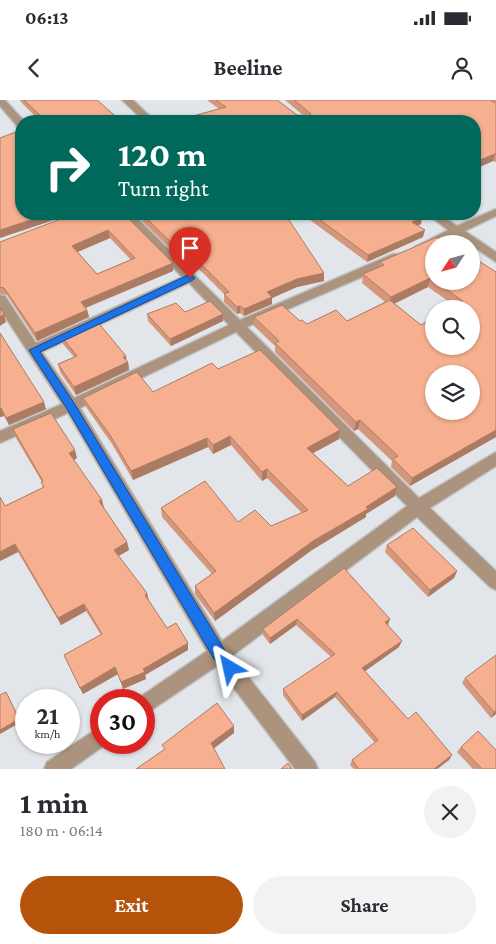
<!DOCTYPE html>
<meta charset="utf-8">
<style>
:root{--surface:#fff;--page:#f2f2f3;--text:#2b2b33;--muted:#7c7c81;--accent:#b45309}
body{margin:0;font-family:"Crimson Pro",serif;background:var(--page);color:var(--text);height:100vh;display:flex;flex-direction:column;font-size:19px;white-space:nowrap}
*{box-sizing:border-box;margin:0}
p{font-size:16px;color:var(--muted)}
.icon{flex:none;width:28px;height:28px;fill:none;stroke:currentColor;stroke-width:2;stroke-linecap:round;stroke-linejoin:round}
.map{position:relative;height:669px;overflow:hidden}
.drawer{display:flex;flex-direction:column;background:var(--surface);flex:1}
.drawer>*{flex:none}
.top-card{position:absolute;left:15px;top:15px;width:466px;height:105px;border-radius:20px;box-shadow:0 1px 4px #0004;background:#00695c;color:#fff;overflow:hidden}
.needle{width:32px;rotate:234deg}
.controls{position:absolute;left:425px;top:135px;display:grid;gap:10px}
.controls a{display:grid;place-items:center;width:55px;height:55px;border-radius:50%;background:var(--surface);box-shadow:0 1px 4px #0004;font-size:25px}
.speed{position:absolute;left:15px;top:589px;display:flex;gap:10px;font-size:25px;font-weight:700;text-align:center}
.speed>*{display:grid;place-content:center;width:65px;height:65px;border-radius:50%;background:var(--surface);box-shadow:0 1px 4px #0004;line-height:1}
.speed small{font-size:12px;font-weight:400}
.speed .limit{border:8px solid #d22;background:#fff;color:#111}
.pin{position:absolute;display:grid;place-items:center;width:42px;height:42px;color:#fff;margin:-51px -21px;border-radius:50% 50% 50% 0;rotate:-45deg;box-shadow:0 0 5px #0007}
.pin .icon{rotate:45deg}
.me{position:absolute;width:55px;margin:-28px;rotate:324deg;stroke-linejoin:round;filter:drop-shadow(0 0 4px #0008)}
.turn{display:flex;align-items:center;gap:18px;height:105px;padding:0 20px;font-size:22px}
.turn .icon{width:65px;height:65px;stroke-width:2.5}
.turn b{display:block;font-size:35px;line-height:42px}
.round{display:grid;place-items:center;flex:none;width:52px;height:52px;border-radius:26px;background:var(--page)}
.headline{display:flex;align-items:center;justify-content:space-between;height:85px;padding:0 20px}
h1{font-size:30px;font-weight:700;line-height:38px}
.cta{display:flex;gap:10px;margin-top:auto;padding:10px 20px}
.cta a{flex:1;height:58px;border-radius:30px;background:var(--accent);color:#fff;font-size:20px;font-weight:700;line-height:58px;text-align:center}
.cta a+a{background:var(--page);color:var(--text)}
.status{display:flex;justify-content:space-between;align-items:center;height:35px;padding:0 25px;background:var(--surface);direction:ltr}
.status svg{height:14px;fill:currentColor}
header{display:flex;justify-content:space-between;align-items:center;height:65px;padding:0 20px;background:var(--surface);font-size:22px;font-weight:700}
.map>svg:first-child{display:block}
</style>
<div class="status"><b>06:13</b><svg viewBox="0 0 49 12"><path d="M0 12V9h3v3zM5 12V6h3v6zM10 12V3h3v9zM15 12V0h3v12zM26 1h20v11H26zM47 4h2v5h-2z"/></svg></div>
<header><svg class="icon" aria-label="back" viewBox="0 0 24 24"><path d="M15 5l-7 7 7 7"/></svg>Beeline<svg class="icon" aria-label="person" viewBox="0 0 24 24"><circle cx="12" cy="8" r="4"/><path d="M4 21q1-7 8-7t8 7"/></svg></header>
<div class="map">
<svg width="496" height="669" viewBox="0 0 496 669">
<rect width="100%" height="100%" fill="#e2e5e9"/>
<g fill="none" stroke-linecap="round" stroke-linejoin="round">
<!-- minor casing -->
<g stroke="#c0c3c6" stroke-width="3">
<path id="minor" d="M0 0H5L24 21H21V27L17 26 0 6Z
M122 0H133L155 21H144Z
M496 109V116L465 131 496 152V162L456 135 425 150H417L415 147 448 130 427 114H440L457 126Z
M121 114H133L240 220 393 154H401L403 157 401 160 247 227 419 398 496 352V366L430 408 496 471V490L490 487 417 417 232 556 315 662 318 669H295L217 566 144 615V600L137 599 207 551 68 313 0 343V331L62 304 0 209V195L5 196 36 243 182 177ZM189 183 229 225 74 298 42 252ZM236 232 407 406 222 541 80 308Z
M101 626V642L108 643 71 669H44L47 662Z"/>
</g>
<!-- minor -->
<use href="#minor" fill="#ab937d" fill-rule="evenodd"/>
</g>
<!-- wall -->
<path fill="#d4977b" fill-rule="evenodd" d="M20 0H97L121 21H40L21 2Z
M207 0H277L297 15 304 16 285 0H496V2H493L496 3V62L493 61 475 69V21H182V19L219 9Z
M124 114 173 171 86 208 87 210 89 217 37 241 7 195 0 194V142ZM110 138 131 160 97 174 77 152Z
M135 114H235L239 117 324 173V181L297 187 272 198V204L244 216 240 213 237 214 224 202V194L202 172 191 163 187 165Z
M302 114H418L421 124 418 125 423 137 367 162Z
M447 144 496 172V337L410 386 391 367 392 361 358 329 354 331 275 252V246L254 226V217L300 221 307 224 347 221 385 202 362 183 363 174 379 167 380 162ZM428 187 455 206 421 225 394 203Z
M185 212 223 221 171 246 148 221 147 214Z
M0 233 46 309 9 325 4 316 0 317Z
M61 236 126 260 128 262 129 270 76 295 60 272 58 264 74 257 63 244Z
M218 269 340 330 339 339 313 353 348 386 395 396 366 414V417L312 450 215 521 195 494V486L212 474 162 417 161 408 238 422 271 426 302 413 267 378 262 381 231 345 213 354 208 347 133 380 112 344 86 307 83 298 153 292Z
M13 329 77 358 74 360 104 408 127 442 129 450 118 456 167 528 188 550 145 575 146 579 123 589 118 574 83 594 64 555 101 535 86 511 61 525 18 452 0 461 5 406 43 388 42 382 16 338Z
M387 445 457 471 454 478 428 497 385 452Z
M344 468 388 525 399 547 365 571 408 619 452 655 449 660 437 669H354L350 665 352 660 375 643 335 597 302 621 283 595V589L331 557 296 525 270 544 263 535V529Z
M465 578 496 614 491 618 462 583Z
M461 647 496 669H473L457 652Z"/>
<!-- shaded-wall -->
<path fill="#ac7b64" d="M495 54 493 61 475 69V62Z
M49 114H72L0 138V130Z
M422 117 421 124 411 129 412 122Z
M108 130 110 138 73 154 72 146Z
M425 130 423 137 367 162 368 155Z
M190 156 191 163 187 165 186 157Z
M173 163V171L82 209 81 202Z
M324 173V181L297 187 272 198V204L244 216V209L267 192 297 179Z
M430 178 428 187 390 206 391 197Z
M240 206V213L237 214V207Z
M87 210 89 217 37 241 35 233Z
M4 214 6 222 0 226V217Z
M223 214V221L171 246 170 239Z
M126 256 127 263 128 262 129 270 76 295 74 287Z
M44 302 46 309 9 325 6 318Z
M1 308 4 316 0 317V309Z
M360 320 358 329 354 331 356 322Z
M340 330 339 339 306 357 307 348Z
M496 330V337L410 386 412 378Z
M230 336 231 345 213 354V345Z
M207 338 208 347 133 380 131 371Z
M75 350 77 358 72 361 69 353Z
M267 369V378L262 381V372Z
M397 387 395 396 366 414V417L312 450 215 521 214 513 313 441Z
M102 400 104 408 99 401Z
M127 442 129 450 115 458 114 450Z
M15 444 18 452 0 461V452Z
M457 471 454 478 428 497 430 490Z
M147 493 149 501 145 495Z
M84 504 86 511 61 525 58 518Z
M297 519 296 525 270 544V538Z
M390 519 388 525 384 528 385 522Z
M402 541 399 547 361 574 362 568Z
M188 543V550L145 575 146 579 123 589 121 582Z
M115 567 118 574 83 594 80 588Z
M6 592 21 622 0 634V630Z
M337 592 335 597 302 621V615Z
M496 611V614L491 618 494 612Z
M234 626V633L212 650 211 643Z
M452 655 449 660 437 669H434Z"/>
<!-- building -->
<path fill="#f6b08f" stroke="#ac7b64" fill-rule="evenodd" d="M24 0H97L121 21H46Z
M216 0H277L297 15 309 16 311 14 294 0H491V1L496 3V54H495L475 62V21H184L182 19 226 7Z
M21 30V114H49L0 130V38Z
M74 114H124L173 163 81 202 87 210 35 233 4 188 0 187V142ZM108 130 135 158 97 174 72 146Z
M142 114H235L239 117 243 114H285L324 173 297 179 267 192 272 197 244 209 240 206 237 207 224 194 229 192 201 164 190 156 186 157Z
M312 114H418L422 117 412 122 425 130 368 155Z
M437 137 447 144H434V181L430 178 391 197 363 174 384 165 380 162Z
M471 156 496 172V330L412 378 393 359 398 356 360 320 356 322 275 243 279 241 254 217 282 205 300 221 302 220 307 224 336 210 347 221 390 200 421 225 434 217V246H471V209H449L463 201 434 181H471ZM434 274H471V311H434Z
M210 201 223 214 170 239 147 214 176 203 185 212Z
M0 208 4 214 0 217Z
M96 220 126 256 123 257 128 262 74 287 58 264 77 256 61 236Z
M0 233 44 302 6 318 1 308 0 309Z
M260 250 340 330 307 348 348 386 377 368 397 387 366 407 368 409 313 441 214 513 195 486 216 471 161 408 205 381 238 422 255 410 271 426 308 410 267 369 262 372 230 336 213 345 207 338 131 371 110 335 83 298 137 272 153 292 212 263 218 269Z
M51 313 75 350 69 353 102 400 99 401 127 442 114 450 147 493 145 495 167 528 176 523 188 543 143 569 145 572 121 582 115 567 80 588 64 555 102 534 84 504 58 518 15 444 0 452V397L5 406 44 387 41 382 43 381 13 329Z
M413 428 457 471 430 490 387 445Z
M344 468 390 519 385 522 402 541 362 568 408 619 416 612 452 655 434 669H359L352 660 378 640 337 592 302 615 283 589 335 554 297 519 270 538 263 529Z
M496 555V611L494 612 465 578Z
M6 592 19 619 0 630V595Z
M217 603 234 626 211 643 225 669H136L165 649 162 645Z
M478 631 496 650V669H482L461 647Z
M288 663 292 669H281Z"/>
<!-- route -->
<path fill="#1a73e8" stroke="#114b97" d="M190 174 195 178 193 180 40 252 74 303 224 549 237 568 235 573 230 575 225 573 214 559 67 309 29 250Z"/>
</svg>
<div class="controls">
<a><svg class="needle" viewBox="-14 -14 28 28"><path d="M0-13l5 13h-10z" fill="#e53935"/><path d="M0 13l5-13h-10z" fill="#7c7c81"/></svg></a>
<a><svg class="icon" aria-label="search" viewBox="0 0 24 24"><circle cx="10" cy="10" r="6"/><path d="M15 15l6 6"/></svg></a>
<a><svg class="icon" aria-label="layers" viewBox="0 0 24 24"><path d="M12 4l9 5-9 5-9-5zM3 14l9 5 9-5"/></svg></a>
</div>
<div class="speed"><div>21<small>km/h</small></div><div class="limit">30</div></div>
<div class="pin" style="left:190px;top:178px;background:#d93025"><svg class="icon" aria-label="arrive" viewBox="0 0 24 24"><path d="M6 21V4h12l-3 4 3 4H6"/></svg></div>
<svg class="me" style="left:230px;top:568px" viewBox="-20 -20 40 40"><path d="M0-17L14 15 0 8-14 15z" fill="#1a73e8" stroke="#fff" stroke-width="4"/></svg>
<div class="top-card">
<div class="turn"><svg class="icon" aria-label="right" viewBox="0 0 24 24"><path d="M7 20v-9h11M14 6l5 5-5 5"/></svg><div><b>120 m</b>Turn right</div></div>
</div>
</div>
<section class="drawer">
<div class="headline"><div><h1>1 min</h1><p>180 m · 06:14</p></div><a class="round"><svg class="icon" aria-label="close" viewBox="0 0 24 24"><path d="M6 6l12 12M18 6L6 18"/></svg></a></div>
<div class="cta"><a>Exit</a><a>Share</a></div>
</section>
